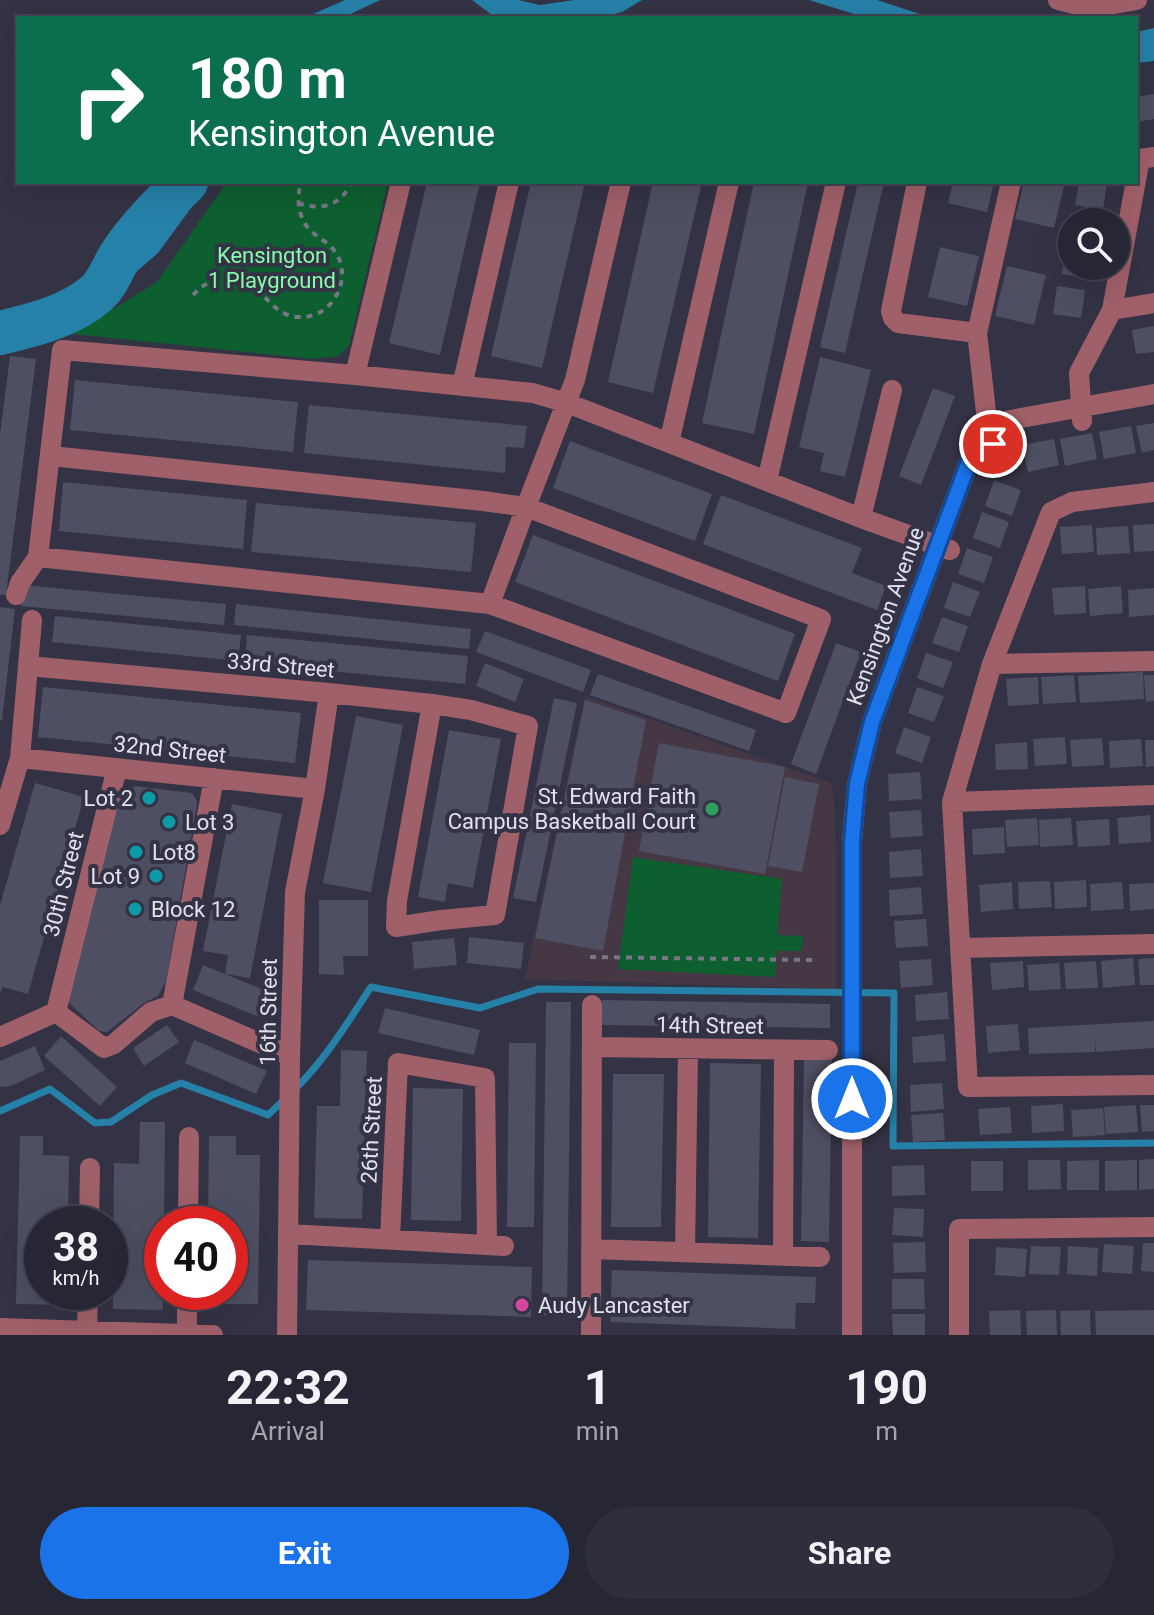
<!DOCTYPE html>
<style>
:root{--surface:#262634;--page:#2e2e3c;--text:#f1f3f6;--muted:#a4a5ac;--line:#42434f;--accent:#1a73e8}
body{margin:0;font-family:Roboto,sans-serif;background:var(--page);color:var(--text);height:100vh;display:flex;flex-direction:column;font-size:30px;white-space:nowrap}
*{box-sizing:border-box;margin:0}
p{font-size:26px;color:var(--muted)}
.icon{flex:none;width:44px;height:44px;fill:none;stroke:currentColor;stroke-width:2;stroke-linecap:round;stroke-linejoin:round}
.map{position:relative;height:1335px;overflow:hidden}
.panel{display:flex;flex-direction:column;background:var(--surface);flex:1}
.panel>*{flex:none}
.banner{position:absolute;left:16px;top:16px;width:1122px;height:168px;border-radius:0px;box-shadow:0 8px 32px #0002,0 0 0 2px var(--line);background:#0b6e4f;color:#fff;overflow:hidden}
.fabs{position:absolute;left:1058px;top:208px;display:grid;gap:16px}
.fabs a{display:grid;place-items:center;width:72px;height:72px;border-radius:50%;background:var(--surface);box-shadow:0 8px 32px #0002,0 0 0 2px var(--line);font-size:40px}
.speed{position:absolute;left:24px;top:1206px;display:flex;gap:16px;font-size:40px;font-weight:700;text-align:center}
.speed>*{display:grid;place-content:center;width:104px;height:104px;border-radius:50%;background:var(--surface);box-shadow:0 8px 32px #0002,0 0 0 2px var(--line);line-height:1}
.speed small{font-size:20px;font-weight:400}
.speed .limit{border:12px solid #d22;background:#fff;color:#111}
.pin{position:absolute;display:grid;place-items:center;width:68px;height:68px;color:#fff;margin:-34px;border:4px solid #fff;border-radius:50%;box-shadow:0 2px 8px #0007}
.me{position:absolute;width:88px;margin:-44px;rotate:0deg;stroke-linejoin:round;filter:drop-shadow(0 0 6px #0008)}
.turn{display:flex;align-items:center;gap:28px;height:168px;padding:0 40px;font-size:36px}
.turn .icon{width:104px;height:104px;stroke-width:2.5}
.turn b{display:block;font-size:56px;line-height:68px}
.eta{display:flex;justify-content:space-evenly;align-items:center;height:136px;text-align:center}
.eta b{font-size:48px;font-weight:700;line-height:56px}
.action{display:flex;gap:16px;margin-top:auto;padding:16px 40px}
.action a{flex:1;height:92px;border-radius:48px;background:var(--accent);color:#fff;font-size:32px;font-weight:700;line-height:92px;text-align:center}
.action a+a{background:var(--page);color:var(--text)}
.map>svg:first-child{display:block}
</style>
<div class="map">
<svg width="1154" height="1335" viewBox="0 0 1154 1335">
<rect width="100%" height="100%" fill="#333345"/>
<!-- education -->
<path fill="#463744" d="M585 696 831 783 834 803 836 855V989L525 979Z"/>
<!-- green -->
<path fill="#0e5f30" d="M227 182H388L349 346 338 356 314 359 73 334 157 282Z
M633 857 782 879 777 935 803 936 801 951H776L775 977 618 969Z"/>
<!-- water -->
<path fill="#2681a8" d="M345 0H380L342 18H304Z
M472 0H518L540 5 574 0H642L622 12 597 18H496Z
M809 0H877L932 18H867Z
M1154 28V61L1136 63V32Z
M182 182H210L158 253 90 312 0 351V323L42 310 82 290 118 263 153 228Z"/>
<g fill="none" stroke-linecap="round" stroke-linejoin="round">
<!-- stream -->
<path stroke="#2681a8" stroke-width="7" d="M295 1089C325 1060 348 1022 371 987L480 1008 538 989 894 993 893 1146 1154 1143
M0 1111 50 1089 95 1123 111 1122 152 1095 181 1083 268 1115 286 1098"/>
<!-- river -->
<path stroke="#2681a8" stroke-width="44" d="M0 333C33 325 71 316 97 293 108 283 112 269 120 256 137 229 163 204 186 182"/>
</g>
<!-- building -->
<path fill="#4f4f63" d="M1154 94V119L1136 122V97Z
M427 182H480L440 355 389 343Z
M531 182H585L542 368 491 356Z
M653 182H702L653 393 608 382Z
M754 182H808L754 434 702 423Z
M858 182H884L845 353 820 347Z
M953 182H994L987 212 948 203Z
M1024 182H1065L1054 228 1015 219Z
M1079 182H1107L1103 210 1075 205Z
M1071 214 1100 219 1099 222H1070Z
M1070 222 1072 223V243L1067 242Z
M1066 246 1072 247V266H1092L1090 279 1062 274Z
M940 247 979 256 967 306 928 297Z
M1007 266 1046 275 1034 325 995 316Z
M1057 286 1085 290 1081 318 1053 314Z
M1154 326V352L1136 354 1132 330Z
M10 356 36 359 6 595H0V434Z
M820 357 871 370 845 477 820 471 824 453 799 447Z
M75 380 298 402 293 452 70 430Z
M933 388 955 396 921 485 899 476Z
M309 405 527 426 524 448 506 447 505 473 304 453Z
M1154 423V450L1142 453 1136 426Z
M1131 426 1136 453 1104 459 1099 432Z
M1092 433 1097 459 1065 466 1060 439Z
M1054 439 1059 465 1028 472 1022 445Z
M570 441 712 494 695 541 553 488Z
M994 480 1021 490 1012 516 985 506Z
M63 482 247 500 243 549 59 531Z
M721 495 862 548 852 573 886 586 877 610 703 544Z
M256 503 476 523 471 572 251 552Z
M982 512 1009 522 1000 548 973 538Z
M1154 524V551L1134 552 1133 525Z
M1092 525 1094 552 1062 554 1060 527Z
M1128 526 1130 553 1097 555 1096 528Z
M533 535 795 634 778 681 515 582Z
M967 548 993 557 984 583 958 574Z
M953 582 980 592 970 617 944 608Z
M23 585 226 604 224 625 21 606Z
M1085 586 1086 613 1054 615 1052 588Z
M1121 586 1123 613 1090 616 1088 589Z
M1154 588V615L1129 617 1128 590Z
M236 604 471 629 469 649 234 625Z
M0 607 15 609 2 720H0Z
M55 616 241 635 238 661 52 642Z
M942 617 968 626 959 652 932 643Z
M485 631 591 670 583 692 476 652Z
M247 635 468 656 465 684 245 663Z
M836 643 861 652 816 774 791 764Z
M926 653 953 662 943 688 917 678Z
M485 663 524 679 515 702 476 686Z
M1143 672 1144 699 1080 703 1078 676Z
M598 674 756 730 749 751 590 695Z
M1074 675 1076 702 1043 704 1041 677Z
M1144 675H1154V701L1146 702Z
M1038 677 1039 704 1008 706 1006 679Z
M43 687 301 713 295 763 38 737Z
M917 687 944 696 934 722 908 713Z
M554 698 577 703 536 902 513 898Z
M585 700 646 720 603 951 535 938Z
M356 716 403 725 371 892 323 883Z
M904 727 931 737 922 763 895 753Z
M449 730 501 739 473 888 448 883 445 902 418 897Z
M1065 737 1067 764 1035 766 1033 739Z
M1102 738 1104 765 1072 767 1070 740Z
M1141 739 1143 766 1110 768 1109 741Z
M1145 740H1154V766L1146 767Z
M1027 742 1028 769 996 770 995 744Z
M659 743 785 767 765 874 639 851Z
M920 772 922 799 889 801 888 774Z
M785 777 819 784 802 872 768 866Z
M35 783 84 797 28 994 3 987 0 993V905Z
M135 786 192 793 197 801 196 810 166 981 158 996 144 1003 107 1032 99 1031 68 1002 119 799 123 793Z
M232 804 282 814 250 978 225 974 228 955 203 951Z
M921 810 923 836 891 838 889 812Z
M1150 815 1151 842 1119 844 1117 818Z
M1037 818 1039 845 1007 847 1005 820Z
M1071 818 1073 845 1040 847 1039 820Z
M1109 819 1110 845 1078 847 1076 821Z
M1004 827 1005 853 973 855 972 829Z
M921 849 923 876 890 878 889 852Z
M1086 880 1087 907 1055 909 1054 882Z
M1050 881 1052 907 1019 909 1018 882Z
M1012 882 1013 909 981 912 979 885Z
M1122 882 1124 909 1091 911 1090 884Z
M1154 883V909L1130 911 1129 884Z
M921 887 923 914 890 916 889 890Z
M319 900H368V956H343L344 975 319 974Z
M926 919 928 946 896 948 894 921Z
M469 937 524 943 521 969 467 963Z
M454 938 457 965 414 969 412 942Z
M1133 958 1135 985 1103 988 1101 961Z
M1154 958V985H1140L1138 959Z
M931 959 933 985 901 988 899 961Z
M1023 961 1024 987 992 990 990 963Z
M1096 961 1098 988 1066 989 1064 963Z
M1059 963 1061 989 1029 991 1027 965Z
M203 965 274 994 264 1019 193 990Z
M947 992 949 1019 916 1021 915 995Z
M602 1000 830 1004V1028L601 1025Z
M546 1002H571L567 1316 542 1315Z
M385 1008 480 1030 474 1055 378 1033Z
M1154 1021V1048L1096 1052 1095 1039V1052L1029 1054 1028 1028Z
M1018 1024 1020 1050 988 1053 986 1026Z
M167 1025 179 1042 144 1066 133 1048Z
M944 1034 946 1061 913 1063 912 1037Z
M61 1036 117 1087 100 1106 44 1056Z
M194 1040 267 1071 256 1094 185 1063Z
M509 1043H536L534 1227H507Z
M35 1046 45 1070 11 1086 0 1087V1061Z
M341 1050 367 1051 362 1219 314 1218 317 1106H340Z
M804 1058H832L829 1242 801 1241Z
M710 1063 761 1064 758 1238 708 1237Z
M613 1074H664L661 1227H611Z
M942 1083 944 1109 911 1112 910 1085Z
M413 1088 463 1089 461 1221 411 1220Z
M1063 1104 1064 1131 1032 1133 1031 1106Z
M1136 1105 1138 1132 1106 1134 1104 1107Z
M1140 1105H1154V1131L1142 1132Z
M1010 1107 1012 1133 980 1135 978 1109Z
M1103 1108 1105 1135 1073 1137 1071 1110Z
M943 1113 945 1140 913 1142 911 1115Z
M140 1122H165L164 1224H162L163 1310 113 1309 114 1163 139 1164Z
M20 1136H43V1155L69 1156 68 1224H42V1292H66V1305L16 1304Z
M209 1136H236V1155H260L258 1304H207V1292H230V1224H208Z
M1154 1159V1189L1139 1190V1160Z
M1028 1160H1060L1061 1189 1028 1190Z
M1099 1160V1190H1067V1161Z
M1137 1160V1190L1105 1191V1161Z
M971 1161H1003V1191H971Z
M924 1165 925 1195 892 1196V1166Z
M894 1208 924 1209 923 1237 892 1235Z
M925 1242 926 1272 894 1273 893 1243Z
M1143 1243H1154V1272L1141 1271Z
M1104 1244 1134 1246 1132 1274 1102 1272Z
M1031 1246 1061 1247 1059 1275 1029 1274Z
M1068 1246 1098 1248 1097 1276 1067 1274Z
M996 1247 1027 1249 1025 1277 995 1275Z
M308 1260 532 1267 531 1317 306 1310Z
M612 1270 816 1277 815 1303H796L795 1329 610 1322Z
M892 1279H924L925 1309H892Z
M1020 1310 1021 1335H990L989 1311Z
M1056 1310 1057 1335H1027L1026 1311Z
M1090 1310 1091 1335H1061L1060 1311Z
M1154 1310V1335H1096L1095 1311Z
M892 1314H925V1335H893Z"/>
<g fill="none" stroke-linecap="round" stroke-linejoin="round">
<!-- path -->
<path stroke="#777787" stroke-width="4" stroke-dasharray="6 6" stroke-linecap="butt" d="M298 203C320 211 342 206 351 182
M193 295C209 278 232 269 253 286 267 297 276 315 297 317 312 318 326 312 334 299 346 282 345 258 328 244 318 236 308 232 302 218 297 205 298 195 301 182
M590 957 813 960"/>
<!-- minor -->
<path stroke="#a06069" stroke-width="20" d="M1058 0 1091 8 1137 0
M917 182 891 311 893 318 898 323 977 333
M1112 310 1154 303
M355 375 401 182
M462 386 509 182
M1082 421 1079 373 1112 310 1140 159 1154 157
M992 440 988 429 977 333 1011 182
M669 443 729 182
M767 481 836 182
M1154 492 1072 502 1051 512 992 664 952 802 968 1087 1154 1085
M861 518 892 390
M38 557 490 604 786 713 821 619 526 507 483 501 51 456
M16 595 20 583 38 557 62 350 355 375 533 393 567 403 861 518 950 550
M490 604 526 507 575 380 621 182
M992 664 1154 661
M28 666 329 693 432 704 471 710 528 726 495 915 441 920 396 927 397 901 432 704
M20 758 315 789
M952 802 1154 795
M0 825 20 758 32 620
M960 948 1154 944
M172 1005 214 778
M56 1012 117 768
M0 1037 56 1012 104 1048 114 1044 151 1012 172 1005 290 1056
M592 1047 828 1050
M89 1224 90 1168
M188 1224 189 1137
M289 1234 504 1246
M390 1239 398 1063 485 1078 487 1244
M592 1249 820 1257
M685 1253 688 1049
M783 1256 784 1050
M0 1328 213 1335
M87 1331 88 1292
M187 1334V1292
M287 1335 290 1056 295 892 315 789 329 693
M591 1335 592 1005
M852 1335V841L857 784 872 722 974 448 988 429 1010 420 1154 394
M959 1335V1229L1154 1227"/>
</g>
<g fill="none" stroke-linecap="round" stroke-linejoin="round">
<!-- route casing -->
<g stroke="#114b97" stroke-width="20">
<path id="route" d="M852 1099V841L857 784 872 722 974 448 988 429 993 444"/>
</g>
<!-- route -->
<use href="#route" stroke="#1a73e8" stroke-width="14"/>
</g>
<!-- markers -->
<g fill="#0f9aa8" stroke="#333345" stroke-width="3">
<circle cx="149" cy="798" r="8"/>
<circle cx="169" cy="822" r="8"/>
<circle cx="136" cy="852" r="8"/>
<circle cx="156" cy="876" r="8"/>
<circle cx="135" cy="909" r="8"/>
</g>
<circle fill="#2e9e5b" stroke="#333345" stroke-width="3" cx="712" cy="809" r="8"/>
<circle fill="#d1479c" stroke="#333345" stroke-width="3" cx="522" cy="1305" r="8"/>
<g text-anchor="middle" stroke-width="8" stroke-linejoin="round" paint-order="stroke">
<!-- park labels -->
<g font-size="22" fill="#86fba8" stroke="#333345">
<text x="272" y="263">Kensington<tspan x="272" dy="25">1 Playground</tspan></text>
</g>
<!-- street labels -->
<g font-size="22" fill="#e1e1ed" stroke="#333345">
<text transform="translate(885 616) rotate(-70)" y="8">Kensington Avenue</text>
<text transform="translate(281 665) rotate(5)" y="8">33rd Street</text>
<text transform="translate(170 749) rotate(6)" y="8">32nd Street</text>
<text transform="translate(63 884) rotate(-76)" y="8">30th Street</text>
<text transform="translate(268 1012) rotate(-89)" y="8">16th Street</text>
<text transform="translate(710 1025) rotate(1)" y="8">14th Street</text>
<text transform="translate(371 1130) rotate(-87)" y="8">26th Street</text>
</g>
<!-- poi labels -->
<g font-size="22" fill="#e1e1ed" stroke="#333345" text-anchor="start">
<text x="696" y="804" text-anchor="end">St. Edward Faith<tspan x="696" dy="25">Campus Basketball Court</tspan></text>
<text x="133" y="806" text-anchor="end">Lot 2</text>
<text x="185" y="830">Lot 3</text>
<text x="152" y="860">Lot8</text>
<text x="140" y="884" text-anchor="end">Lot 9</text>
<text x="151" y="917">Block 12</text>
<text x="538" y="1313">Audy Lancaster</text>
</g>
</g>
</svg>
<div class="fabs">
<a><svg class="icon" aria-label="search" viewBox="0 0 24 24"><circle cx="10" cy="10" r="6"/><path d="M15 15l6 6"/></svg></a>
</div>
<div class="speed"><div>38<small>km/h</small></div><div class="limit">40</div></div>
<div class="pin" style="left:993px;top:444px;background:#d93025"><svg class="icon" aria-label="arrive" viewBox="0 0 24 24"><path d="M6 21V4h12l-3 4 3 4H6"/></svg></div>
<svg class="me" style="left:852px;top:1099px" viewBox="-20 -20 40 40"><circle r="17" fill="#1a73e8" stroke="#fff" stroke-width="3"/><path d="M0-11L8 9 0 5-8 9z" fill="#fff"/></svg>
<div class="banner">
<div class="turn"><svg class="icon" aria-label="right" viewBox="0 0 24 24"><path d="M7 20v-9h11M14 6l5 5-5 5"/></svg><div><b>180 m</b>Kensington Avenue</div></div>
</div>
</div>
<section class="panel">
<div class="eta">
<div><b>22:32</b><p>Arrival</p></div>
<div><b>1</b><p>min</p></div>
<div><b>190</b><p>m</p></div>
</div>
<div class="action"><a>Exit</a><a>Share</a></div>
</section>
